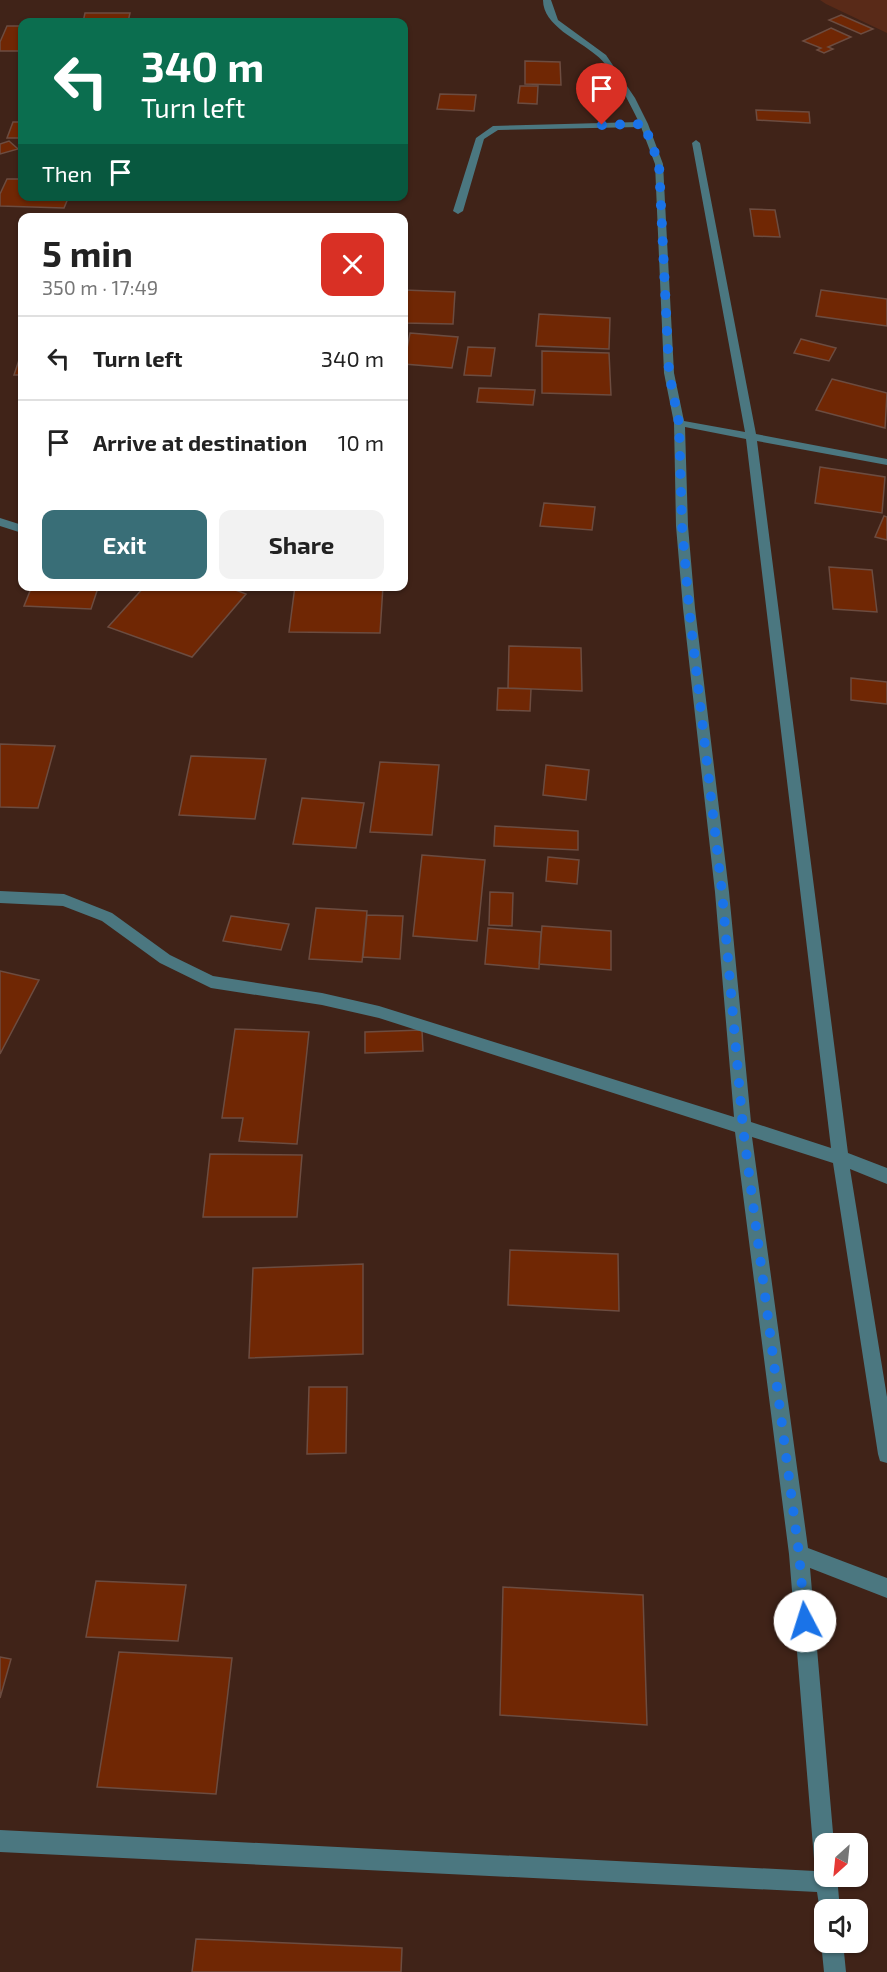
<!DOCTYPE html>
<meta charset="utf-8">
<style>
:root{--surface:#fff;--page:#f2f2f2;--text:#222;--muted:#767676;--line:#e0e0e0;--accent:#396e77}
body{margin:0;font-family:"Exo 2",sans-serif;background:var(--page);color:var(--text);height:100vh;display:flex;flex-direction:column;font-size:22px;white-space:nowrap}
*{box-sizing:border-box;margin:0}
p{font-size:20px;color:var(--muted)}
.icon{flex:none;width:33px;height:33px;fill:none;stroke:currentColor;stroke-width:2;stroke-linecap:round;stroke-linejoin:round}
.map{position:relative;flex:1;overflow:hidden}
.details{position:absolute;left:18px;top:213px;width:390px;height:378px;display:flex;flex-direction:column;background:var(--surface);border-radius:12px;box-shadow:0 2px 4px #0004}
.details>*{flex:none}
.banner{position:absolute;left:18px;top:18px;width:390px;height:183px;border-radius:12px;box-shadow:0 2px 4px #0004;background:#0b6e4f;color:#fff;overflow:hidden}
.needle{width:39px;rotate:207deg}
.buttons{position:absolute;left:814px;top:1833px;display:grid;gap:12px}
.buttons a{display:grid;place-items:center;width:54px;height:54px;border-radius:12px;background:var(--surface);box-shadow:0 2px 4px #0004;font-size:30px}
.pin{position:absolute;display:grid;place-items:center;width:51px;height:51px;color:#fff;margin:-62px -26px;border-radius:50% 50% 50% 0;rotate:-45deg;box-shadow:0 0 6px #0007}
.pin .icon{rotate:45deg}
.me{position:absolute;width:66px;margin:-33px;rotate:355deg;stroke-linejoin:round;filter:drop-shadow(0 0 4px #0008)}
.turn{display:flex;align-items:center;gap:21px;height:126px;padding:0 24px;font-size:27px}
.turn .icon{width:78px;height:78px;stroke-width:2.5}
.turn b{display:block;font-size:42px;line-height:51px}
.then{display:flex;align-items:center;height:57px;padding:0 24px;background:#0003;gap:12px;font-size:22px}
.round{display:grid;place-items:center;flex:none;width:63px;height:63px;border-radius:12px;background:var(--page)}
.summary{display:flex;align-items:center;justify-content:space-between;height:102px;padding:0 24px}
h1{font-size:36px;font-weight:700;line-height:45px}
.button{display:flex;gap:12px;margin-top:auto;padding:12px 24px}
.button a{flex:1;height:69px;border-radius:12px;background:var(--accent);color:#fff;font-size:24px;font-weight:700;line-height:69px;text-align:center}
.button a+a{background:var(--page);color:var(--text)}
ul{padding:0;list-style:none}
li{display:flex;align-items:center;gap:18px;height:84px;padding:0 24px;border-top:2px solid var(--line)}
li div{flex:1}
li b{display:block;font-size:22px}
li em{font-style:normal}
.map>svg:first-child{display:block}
</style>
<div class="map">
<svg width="887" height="1972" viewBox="0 0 887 1972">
<rect width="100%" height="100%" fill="#402318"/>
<!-- green -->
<path fill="#592a18" d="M820 0H887V33L826 4Z"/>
<!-- building -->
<path fill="#702704" stroke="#6c4c40" stroke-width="1.5" d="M85 13H130L128 22H83Z
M841 15 873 29 861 34 829 20Z
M7 26H22V51H0V42Z
M831 28 851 37 828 47 833 49 824 53 817 50 821 48 803 41Z
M525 61 560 62 561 85 525 84Z
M520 86H538L537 104 518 103Z
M440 94 476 95 474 111 437 109Z
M756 110 809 112 810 123 757 120Z
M13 122H22V138H7Z
M9 141 18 149 0 154V144Z
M7 179H22V196H69L64 208 0 206V194Z
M750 209 775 210 780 237 754 236Z
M404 290 455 292 453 324 404 323Z
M821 290 887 299V326L816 316Z
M539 314 610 318 609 349 536 346Z
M410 333 458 337 452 368 404 364Z
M801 339 836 348 829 361 794 353Z
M468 347 495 348 491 376 464 375Z
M22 351V375H14Z
M542 351 609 353 611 395 542 393Z
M832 379 887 393 885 428 816 410Z
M479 388 535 390 533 405 477 402Z
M820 467 885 477 882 513 815 503Z
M544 503 595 507 592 530 540 526Z
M884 516 887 517V540L875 537Z
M829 567 872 570 877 612 833 609Z
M32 586H61L98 588 91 609 24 606Z
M145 586H225L246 594 192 657 108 627Z
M295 586H383L380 633 289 632Z
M509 646 581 648 582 691 508 688Z
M851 678 887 682V704L851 700Z
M498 688 531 689 530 711 497 710Z
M0 744 55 746 38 808 0 807Z
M191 756 266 759 255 819 179 815Z
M380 762 439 765 432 835 370 832Z
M546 765 589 770 586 800 543 795Z
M302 798 364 803 356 848 293 844Z
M495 826 578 831V850L494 846Z
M422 855 485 860 477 941 413 936Z
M548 857 579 860 577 884 546 881Z
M490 892 513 893 512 926 489 925Z
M316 908 367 911 362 962 309 959Z
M367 915 403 916 400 959 363 957Z
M231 916 289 924 281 950 223 941Z
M542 926 611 931V970L539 964Z
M488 928 541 932 539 969 485 964Z
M0 971 39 980 0 1054Z
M235 1029 309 1032 297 1144 239 1141 243 1118H222Z
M422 1030 423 1051 365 1053V1032Z
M210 1154 302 1155 297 1217H203Z
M510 1250 618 1254 619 1311 508 1305Z
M363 1264V1354L249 1358 253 1268Z
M309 1387H347L346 1453 307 1454Z
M96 1581 186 1585 178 1641 86 1637Z
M503 1587 643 1595 647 1725 500 1715Z
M119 1652 232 1658 216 1794 97 1787Z
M0 1657 11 1659 0 1698Z
M196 1939 402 1948 401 1972H192Z"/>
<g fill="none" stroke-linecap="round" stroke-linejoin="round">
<!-- minor -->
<path fill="#4b7780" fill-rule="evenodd" d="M543 0H551L558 20 606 55 635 98 648 124 663 164 674 373 684 421 745 432 692 143 696 140 700 143 756 434 887 459V465L757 441 848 1153 887 1168V1184L850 1169 887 1397V1463L880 1461 878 1454 833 1163 752 1137 808 1548 887 1578V1598L810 1568 834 1844H825V1876H837L840 1910H825V1919L821 1918 817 1892 0 1852V1830L815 1871 789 1554 735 1132 379 1018 322 1005 211 988 160 963 102 921 63 906 0 903V891L64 894 112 913 170 955 213 976 322 993 379 1006 734 1117 715 892 683 608 676 526 674 423 664 373 655 164 641 127 498 130 484 139 463 211 458 214 453 211 476 138 493 126 639 122C630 104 612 67 596 55 579 40 543 26 543 0ZM685 427 746 439 831 1148 751 1122 729 892 695 608 688 526Z
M0 518 22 525V533L0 526Z
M824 1934 825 1942H843L846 1972H824L821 1942Z"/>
</g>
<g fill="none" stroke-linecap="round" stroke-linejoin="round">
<!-- route -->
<path stroke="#1a73e8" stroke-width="10" stroke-dasharray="0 18" d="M602 125 644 124 659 164 669 373 679 423 682 526 689 608 722 892 743 1128 799 1554 805 1621"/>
</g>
</svg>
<div class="buttons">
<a><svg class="needle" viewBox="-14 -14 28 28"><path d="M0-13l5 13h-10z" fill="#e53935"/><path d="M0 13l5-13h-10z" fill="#767676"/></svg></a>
<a><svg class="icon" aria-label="sound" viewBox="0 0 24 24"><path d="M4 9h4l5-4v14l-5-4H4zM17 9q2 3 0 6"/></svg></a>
</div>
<div class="pin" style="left:602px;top:125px;background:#d93025"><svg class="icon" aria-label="arrive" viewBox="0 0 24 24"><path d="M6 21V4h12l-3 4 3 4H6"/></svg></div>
<svg class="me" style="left:805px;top:1621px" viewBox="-20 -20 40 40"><circle r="19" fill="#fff"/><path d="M0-13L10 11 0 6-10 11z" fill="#1a73e8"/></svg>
<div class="banner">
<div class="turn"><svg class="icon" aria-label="left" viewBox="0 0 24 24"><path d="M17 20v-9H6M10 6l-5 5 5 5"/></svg><div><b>340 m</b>Turn left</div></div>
<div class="then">Then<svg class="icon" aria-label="arrive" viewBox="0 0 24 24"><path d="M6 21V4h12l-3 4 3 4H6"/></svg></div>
</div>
<section class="details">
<div class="summary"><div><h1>5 min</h1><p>350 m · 17:49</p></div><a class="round" style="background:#d93025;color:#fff"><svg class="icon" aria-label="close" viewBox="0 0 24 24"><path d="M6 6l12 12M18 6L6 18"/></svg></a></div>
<ul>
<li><svg class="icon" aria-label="left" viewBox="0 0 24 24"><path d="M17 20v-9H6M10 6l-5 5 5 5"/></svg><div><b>Turn left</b></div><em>340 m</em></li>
<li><svg class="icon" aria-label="arrive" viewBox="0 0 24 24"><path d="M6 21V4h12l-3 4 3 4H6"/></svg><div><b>Arrive at destination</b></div><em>10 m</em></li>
</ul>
<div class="button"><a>Exit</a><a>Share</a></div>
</section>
</div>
